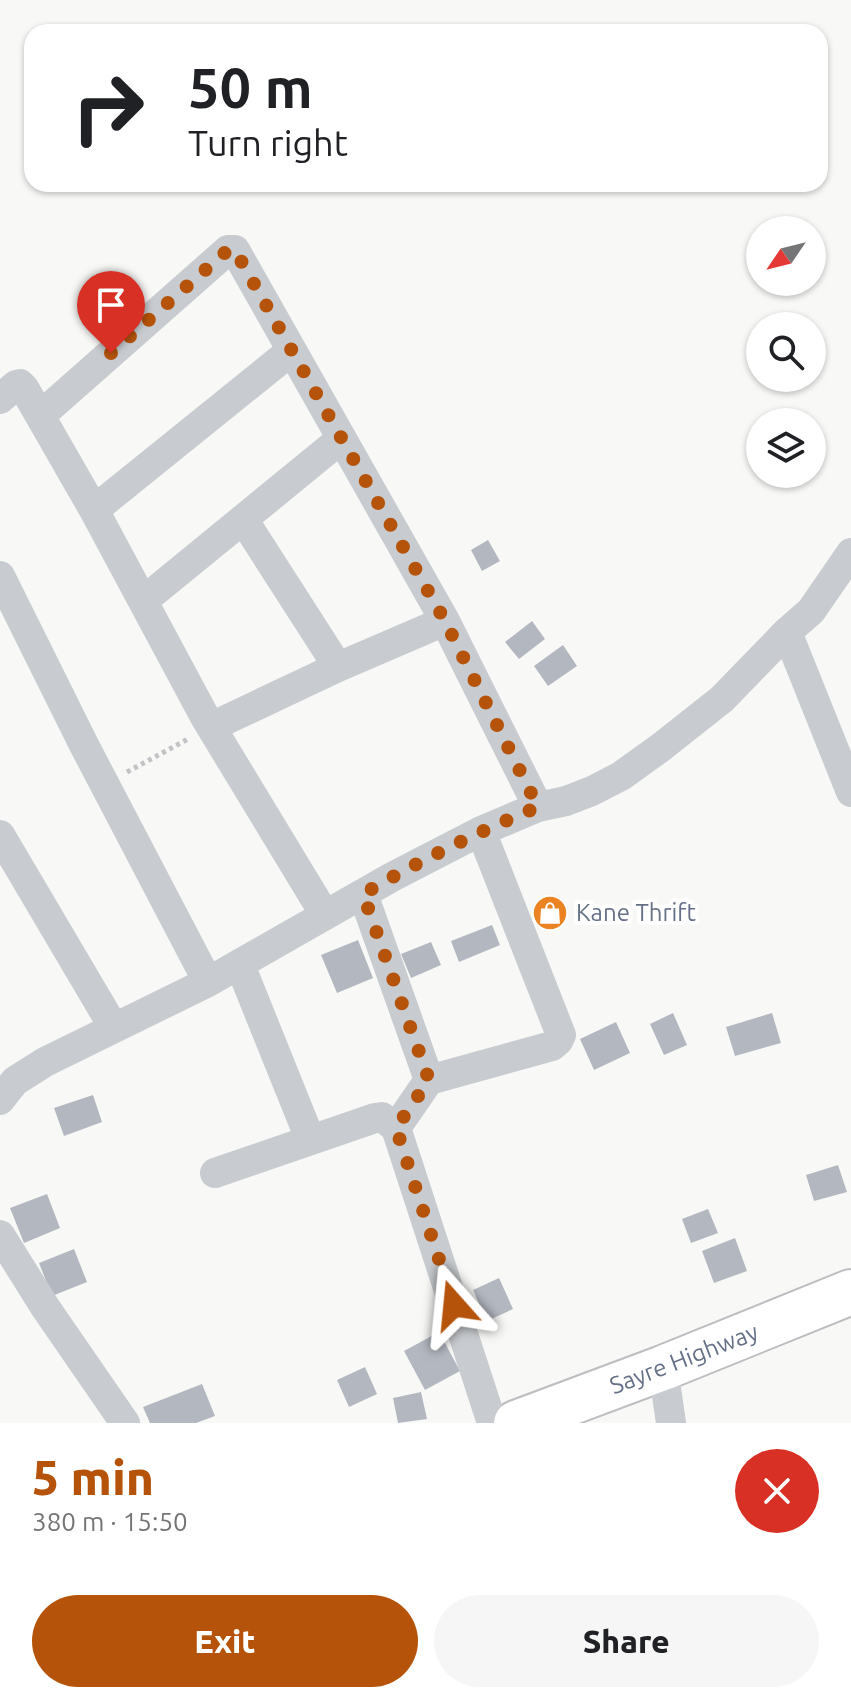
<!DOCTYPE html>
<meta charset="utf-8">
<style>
:root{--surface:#fff;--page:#f6f6f6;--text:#202124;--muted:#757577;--accent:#b45309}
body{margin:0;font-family:Ubuntu,sans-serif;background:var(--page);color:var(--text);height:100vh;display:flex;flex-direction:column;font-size:30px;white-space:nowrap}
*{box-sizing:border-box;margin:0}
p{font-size:26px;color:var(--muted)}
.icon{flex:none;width:44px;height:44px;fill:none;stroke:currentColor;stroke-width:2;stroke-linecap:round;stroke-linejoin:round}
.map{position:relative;height:1423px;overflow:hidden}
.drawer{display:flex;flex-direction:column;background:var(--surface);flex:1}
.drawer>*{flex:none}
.hud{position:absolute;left:24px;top:24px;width:804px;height:168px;border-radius:24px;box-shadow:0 2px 6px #0004;background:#fff;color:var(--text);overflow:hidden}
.needle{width:52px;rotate:235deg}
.buttons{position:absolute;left:746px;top:216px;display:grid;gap:16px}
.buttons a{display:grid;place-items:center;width:80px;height:80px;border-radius:50%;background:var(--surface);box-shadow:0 2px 6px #0004;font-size:40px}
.pin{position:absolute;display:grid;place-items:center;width:68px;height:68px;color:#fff;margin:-82px -34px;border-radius:50% 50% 50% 0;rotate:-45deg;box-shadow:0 0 8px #0007}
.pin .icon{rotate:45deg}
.me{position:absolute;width:88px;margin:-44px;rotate:342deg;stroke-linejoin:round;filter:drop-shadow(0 0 6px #0008)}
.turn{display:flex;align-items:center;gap:28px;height:168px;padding:0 32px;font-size:36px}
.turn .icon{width:104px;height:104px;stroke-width:2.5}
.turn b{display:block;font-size:56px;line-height:68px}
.round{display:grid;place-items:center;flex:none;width:84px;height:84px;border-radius:42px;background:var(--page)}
.summary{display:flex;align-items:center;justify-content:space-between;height:136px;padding:0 32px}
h1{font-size:48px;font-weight:800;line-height:60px;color:var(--accent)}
.button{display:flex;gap:16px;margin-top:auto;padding:16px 32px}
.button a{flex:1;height:92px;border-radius:48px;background:var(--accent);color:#fff;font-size:32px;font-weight:800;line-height:92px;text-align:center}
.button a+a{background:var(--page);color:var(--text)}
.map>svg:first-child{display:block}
</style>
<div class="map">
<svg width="851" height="1423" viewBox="0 0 851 1423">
<rect width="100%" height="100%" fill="#f8f9f6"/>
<!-- building -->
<path fill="#b3b7c0" d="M488 540 500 561 482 571 471 550Z
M532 621 545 639 519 659 505 642Z
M563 645 577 666 548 686 534 666Z
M492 925 500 945 459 962 451 941Z
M358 940 373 978 337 993 321 955Z
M431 942 441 965 411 978 401 954Z
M673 1013 687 1045 664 1055 650 1024Z
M772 1013 781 1043 735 1056 726 1027Z
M616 1022 630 1053 594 1070 580 1039Z
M93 1095 102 1122 64 1136 54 1108Z
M838 1165 847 1192 814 1201 806 1175Z
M47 1194 60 1228 24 1243 10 1208Z
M708 1209 718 1233 691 1243 682 1219Z
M735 1238 747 1271 714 1283 702 1251Z
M74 1249 87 1282 52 1296 39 1263Z
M499 1278 513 1309 487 1321 473 1290Z
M439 1332 460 1371 425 1390 404 1351Z
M365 1367 377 1394 349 1407 337 1380Z
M202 1384 215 1416 196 1423H150L143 1407Z
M421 1392 427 1419 398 1423 393 1398Z"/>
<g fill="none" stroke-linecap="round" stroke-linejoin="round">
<!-- highway casing -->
<g stroke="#bdbec2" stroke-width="48">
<path id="highway" d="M516 1423 663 1368 851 1292"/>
</g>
<!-- path -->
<path stroke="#c2c3c6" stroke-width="5" stroke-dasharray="4 4" stroke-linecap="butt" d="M127 772 188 739"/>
<!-- minor -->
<path stroke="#c8cbcf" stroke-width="30" d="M0 399 16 385 20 384 24 388 94 510 205 717 325 915
M41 415 228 250H235L445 621 538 807
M94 510 291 351
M243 519 338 667
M0 576 84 745 208 982
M143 601 341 439
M787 632 851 792
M211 727 338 667 445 621
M0 835 114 1028
M363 894 429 1080 396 1128 492 1423
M240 965 310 1139
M429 1080 552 1046 558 1041 561 1035 481 831
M0 1100 15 1081 45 1062 208 982 392 877 481 831 538 807 566 801 592 791 621 776 660 748 722 699 787 632 811 611 851 553
M215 1173 375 1118 382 1117 396 1128
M0 1235 45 1307 125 1423
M663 1368 671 1423"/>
<!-- highway -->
<use href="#highway" stroke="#fff" stroke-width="44"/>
</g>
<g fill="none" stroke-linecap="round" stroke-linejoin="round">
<!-- route -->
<path stroke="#b45309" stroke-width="14" stroke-dasharray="0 25.2" d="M111 353 228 250 233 249 236 252 445 621 538 807C478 832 419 861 363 894L429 1080 396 1128 454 1305"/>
</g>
<!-- icons -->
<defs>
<g id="shop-disc" transform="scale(1.8)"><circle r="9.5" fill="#eb8323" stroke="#fff"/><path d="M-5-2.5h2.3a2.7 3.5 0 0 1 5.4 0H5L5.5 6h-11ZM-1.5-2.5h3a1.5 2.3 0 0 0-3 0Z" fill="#fff"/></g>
</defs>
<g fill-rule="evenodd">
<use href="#shop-disc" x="550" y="913"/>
</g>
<g text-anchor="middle" stroke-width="8" stroke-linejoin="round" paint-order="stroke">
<!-- poi labels -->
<g font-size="24" fill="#667188" stroke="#fff" text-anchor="start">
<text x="576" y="921">Kane Thrift</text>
</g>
<!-- street labels -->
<g font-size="24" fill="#667188" stroke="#fff">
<text transform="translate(684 1359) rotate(-21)" y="8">Sayre Highway</text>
</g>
</g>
</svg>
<div class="buttons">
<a><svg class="needle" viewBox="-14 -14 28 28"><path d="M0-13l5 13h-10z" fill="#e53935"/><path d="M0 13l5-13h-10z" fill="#757577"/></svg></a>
<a><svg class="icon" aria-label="search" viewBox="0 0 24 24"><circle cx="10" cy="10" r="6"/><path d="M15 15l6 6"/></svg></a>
<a><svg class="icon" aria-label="layers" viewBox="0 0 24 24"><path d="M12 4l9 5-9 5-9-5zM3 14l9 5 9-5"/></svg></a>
</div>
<div class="pin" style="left:111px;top:353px;background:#d93025"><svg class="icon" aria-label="arrive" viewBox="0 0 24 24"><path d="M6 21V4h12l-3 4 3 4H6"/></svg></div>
<svg class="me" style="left:454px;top:1305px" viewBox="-20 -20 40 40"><path d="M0-17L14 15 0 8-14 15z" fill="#b45309" stroke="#fff" stroke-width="4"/></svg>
<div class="hud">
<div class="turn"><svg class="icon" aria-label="right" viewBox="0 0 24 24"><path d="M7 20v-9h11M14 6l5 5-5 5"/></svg><div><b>50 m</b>Turn right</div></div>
</div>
</div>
<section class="drawer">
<div class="summary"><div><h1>5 min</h1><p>380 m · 15:50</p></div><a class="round" style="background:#d93025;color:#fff"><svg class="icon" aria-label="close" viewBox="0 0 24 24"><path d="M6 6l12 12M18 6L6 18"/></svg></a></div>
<div class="button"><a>Exit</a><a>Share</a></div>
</section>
